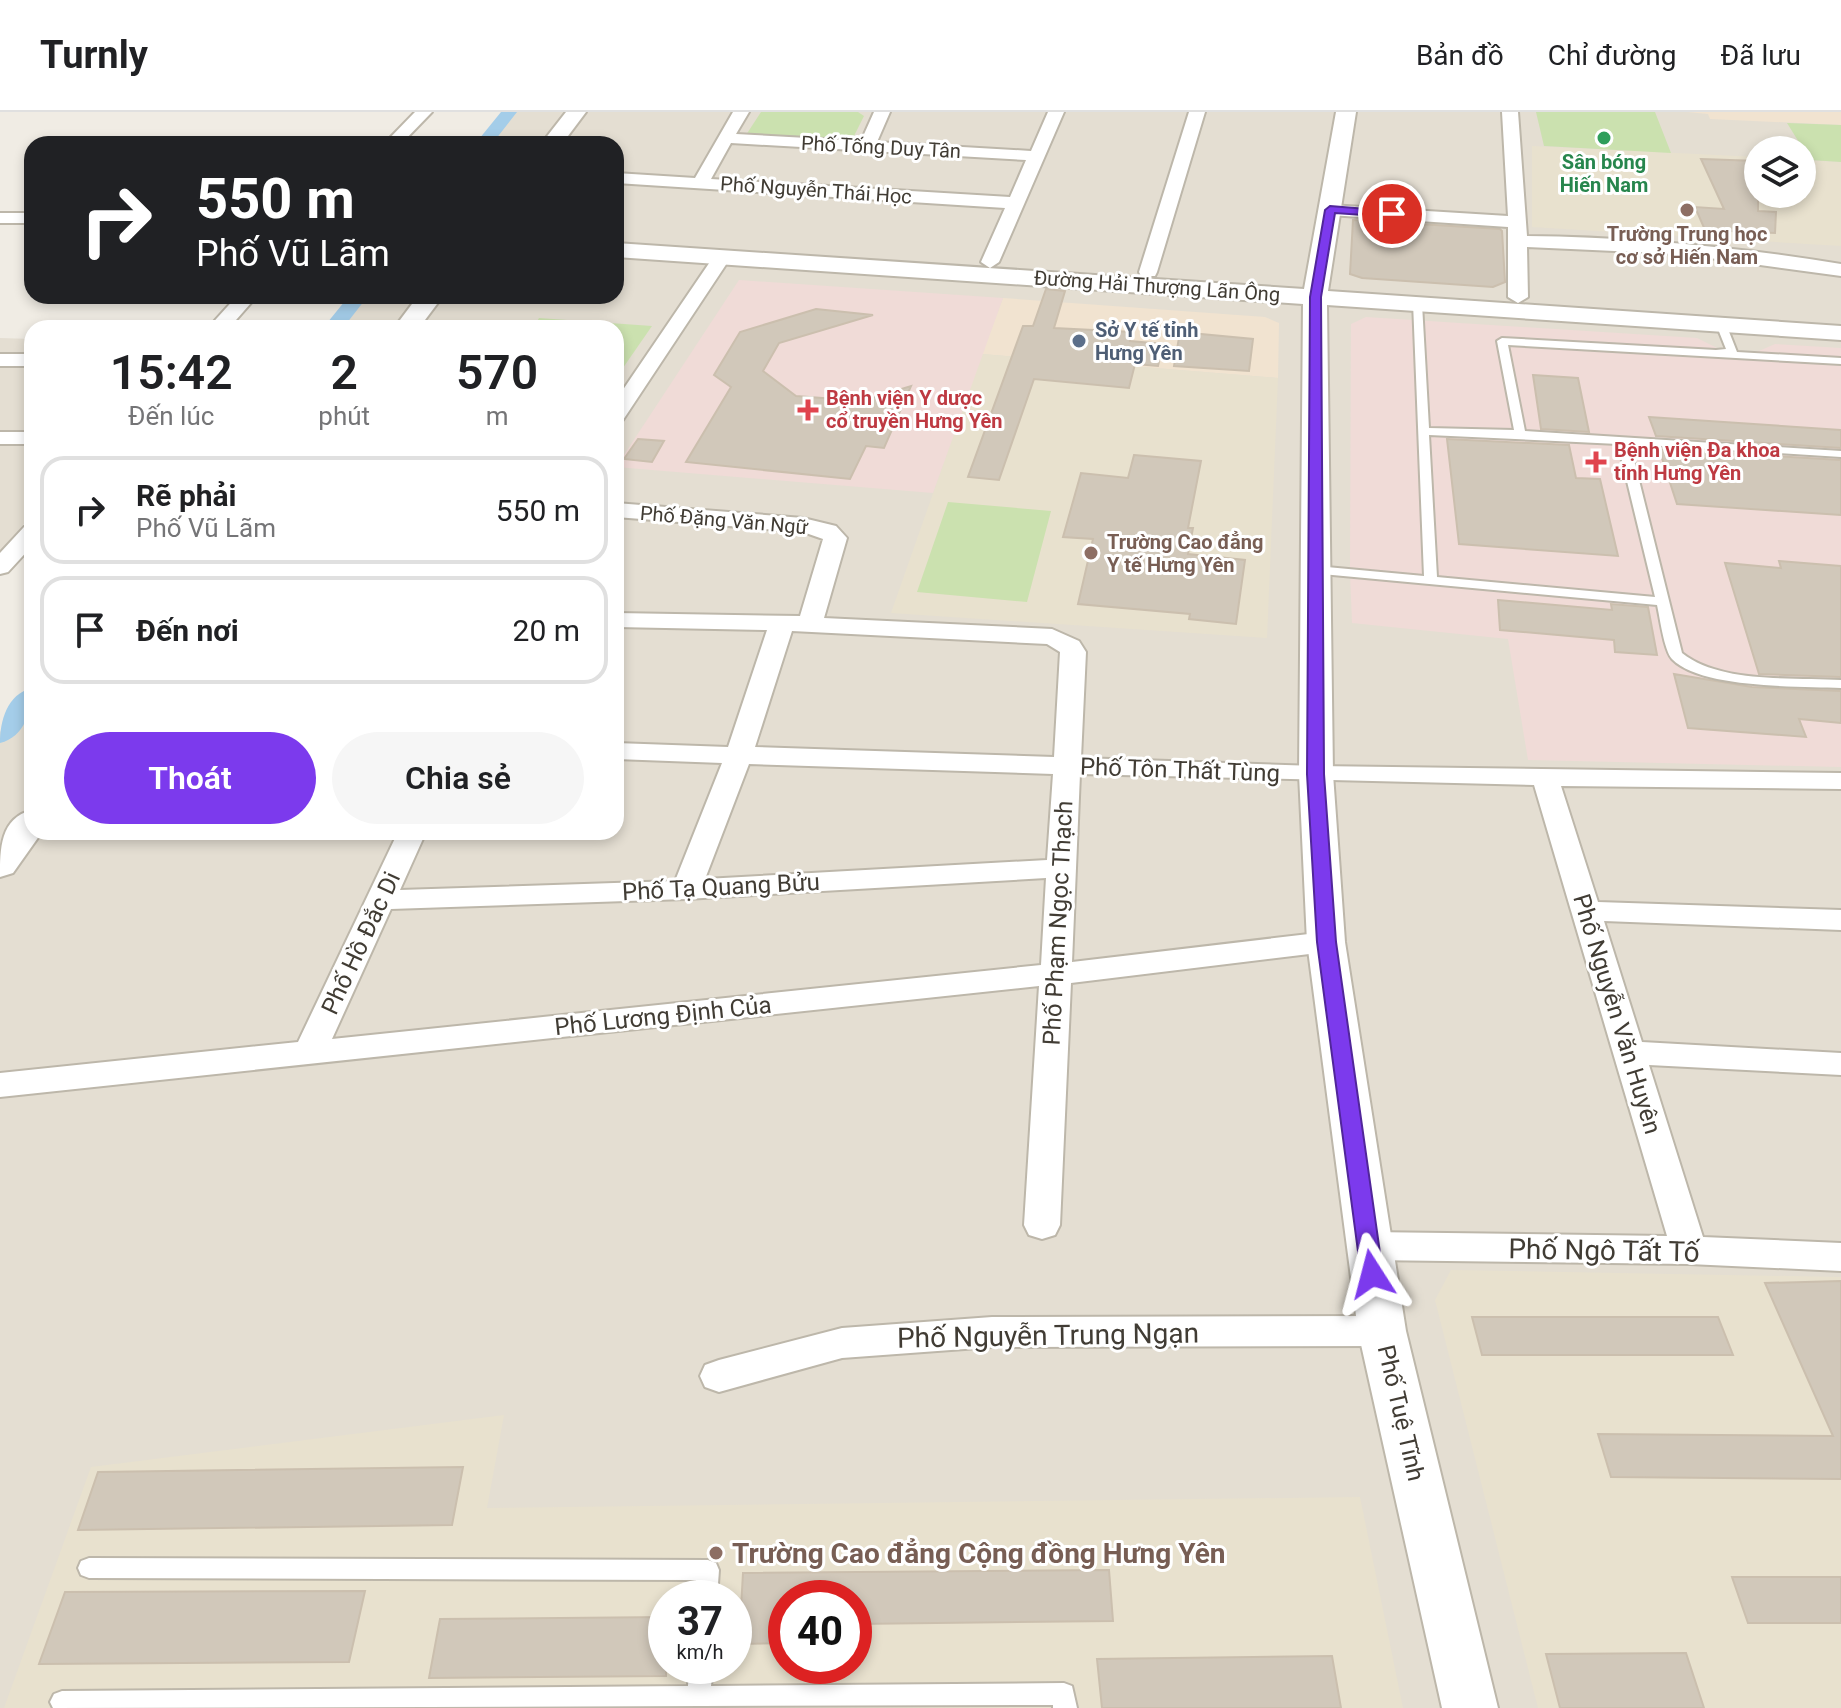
<!DOCTYPE html>
<html lang="vi">
<meta charset="utf-8">
<style>
:root{--surface:#fff;--page:#f6f6f6;--text:#202124;--muted:#757577;--line:#e0e0e0;--accent:#7c3aed}
body{margin:0;font-family:Roboto,sans-serif;background:var(--page);color:var(--text);height:100vh;display:flex;flex-direction:column;font-size:30px;white-space:nowrap}
*{box-sizing:border-box;margin:0}
p{font-size:26px;color:var(--muted)}
.icon{flex:none;width:44px;height:44px;fill:none;stroke:currentColor;stroke-width:2;stroke-linecap:round;stroke-linejoin:round}
.map{position:relative;flex:1;overflow:hidden}
.panel{position:absolute;left:24px;top:208px;width:600px;height:520px;display:flex;flex-direction:column;background:var(--surface);border-radius:24px;box-shadow:0 4px 12px #0003}
.panel>*{flex:none}
.hud{position:absolute;left:24px;top:24px;width:600px;height:168px;border-radius:24px;box-shadow:0 4px 12px #0003;background:#202124;color:#fff;overflow:hidden}
.controls{position:absolute;left:1744px;top:24px;display:grid;gap:16px}
.controls a{display:grid;place-items:center;width:72px;height:72px;border-radius:50%;background:var(--surface);box-shadow:0 4px 12px #0003;font-size:40px}
.speed{position:absolute;left:648px;top:1468px;display:flex;gap:16px;font-size:40px;font-weight:700;text-align:center}
.speed>*{display:grid;place-content:center;width:104px;height:104px;border-radius:50%;background:var(--surface);box-shadow:0 4px 12px #0003;line-height:1}
.speed small{font-size:20px;font-weight:400}
.speed .limit{border:12px solid #d22;background:#fff;color:#111}
.pin{position:absolute;display:grid;place-items:center;width:68px;height:68px;color:#fff;margin:-34px;border:4px solid #fff;border-radius:50%;box-shadow:0 2px 8px #0007}
.me{position:absolute;width:88px;margin:-44px;rotate:351deg;stroke-linejoin:round;filter:drop-shadow(0 0 6px #0008)}
.turn{display:flex;align-items:center;gap:28px;height:168px;padding:0 40px;font-size:36px}
.turn .icon{width:104px;height:104px;stroke-width:2.5}
.turn b{display:block;font-size:56px;line-height:68px}
.eta{display:flex;justify-content:space-evenly;align-items:center;height:136px;text-align:center}
.eta b{font-size:48px;font-weight:600;line-height:56px}
.primary-button{display:flex;gap:16px;margin-top:auto;padding:16px 40px}
.primary-button a{flex:1;height:92px;border-radius:48px;background:var(--accent);color:#fff;font-size:32px;font-weight:600;line-height:92px;text-align:center}
.primary-button a+a{background:var(--page);color:var(--text)}
ul{padding:0;list-style:none}
li{display:flex;align-items:center;gap:24px;height:108px;margin:0 16px 12px;padding:0 24px;border:4px solid var(--line);border-radius:24px}
li div{flex:1}
li b{display:block;font-size:30px}
li em{font-style:normal}
header{display:flex;align-items:center;gap:48px;box-sizing:border-box;height:112px;padding:0 40px;background:var(--surface);border-bottom:2px solid var(--line)}
header strong{font-size:38px}
nav{display:flex;gap:44px;margin-inline-start:auto;font-size:28px}
.map>svg:first-child{display:block}
</style>
<header>
<strong>Turnly</strong>
<nav><a>Bản đồ</a><a>Chỉ đường</a><a>Đã lưu</a></nav>
</header>
<div class="map">
<svg width="1841" height="1596" viewBox="0 0 1841 1596">
<rect width="100%" height="100%" fill="#f0ece4"/>
<!-- residential -->
<path fill="#e4ded2" fill-rule="evenodd" d="M513 0H1841V1596H0V620L32 582V720H616V216H334L361 184H616V32H486ZM1758 38H1802V82H1758ZM666 1486H734V1554H666ZM786 1486H854V1554H786Z
M0 226 32 227V403L0 439Z"/>
<!-- commercial -->
<path fill="#f1e3d0" d="M1687 0H1841V13L1710 7 1708 2Z
M1003 186 1265 205 1279 211 1278 266 982 242Z"/>
<!-- education -->
<path fill="#e8e1ce" fill-rule="evenodd" d="M1532 34 1758 45V82H1802V48L1841 50V134L1532 115Z
M982 242 1278 266 1267 526 891 501Z
M1451 1158 1841 1165V1596H1538L1435 1188Z
M504 1303 487 1396 1360 1385 1403 1596H4L91 1355ZM666 1486H734V1554H666ZM786 1486H854V1554H786Z"/>
<!-- medical -->
<path fill="#f0dbd7" d="M739 168 1003 186 933 381 616 355Z
M1366 205 1697 226 1717 236 1732 239H1759L1775 232 1841 236V655L1528 648 1508 527 1352 511 1350 461 1351 212Z"/>
<!-- green -->
<path fill="#cbe1af" d="M761 0H858L864 4 853 26 848 29 746 23Z
M1536 0H1655L1671 41 1544 34Z
M1787 11 1841 13V50L1810 48Z
M539 206 652 214 616 266V216H533Z
M948 390 1051 399 1027 490 917 480Z"/>
<g fill="none" stroke-linecap="round" stroke-linejoin="round">
<!-- canal -->
<path fill="#a4cde9" fill-rule="evenodd" d="M501 0H517L492 32H475Z
M349 184H368L343 216H323Z
M32 576C32 598 25 625 0 631 0 609 7 582 32 576Z"/>
</g>
<!-- building -->
<path fill="#d1c8ba" stroke="#cbbfae" stroke-width="2" d="M1701 47 1758 49V99L1776 100 1775 121 1705 118 1695 95 1724 97Z
M1353 108 1500 117 1502 119 1505 170 1493 175 1362 166 1350 162Z
M1046 177 1065 179 1054 216 1132 220 1130 229 1163 232 1158 254 1135 252 1129 276 1034 267 999 368 968 365 1023 214H1033Z
M816 197 873 203 779 231 763 259 796 284 862 289 911 274 884 336 866 334 850 367 686 350 731 275 714 263 740 220Z
M1180 220 1253 227 1249 259 1174 254Z
M1533 263 1578 266 1589 320 1541 317Z
M1649 305 1841 318V336L1656 324Z
M638 327 664 329 652 350 624 347Z
M1447 327 1569 333 1576 366 1600 367 1618 444 1459 432Z
M1659 337 1841 348V403L1677 392Z
M1134 343 1201 349 1188 416H1193L1188 442 1245 448 1236 512 1189 507 1190 502 1078 492 1093 427 1063 425 1081 361 1128 366Z
M1779 449 1841 454V565L1759 562 1725 451 1781 456Z
M1498 488 1612 498 1611 492 1648 495 1657 543 1615 540 1614 528 1500 518Z
M1674 562 1752 575 1841 579V611L1799 607 1806 625 1688 616Z
M1841 1169V1367L1611 1365 1598 1322 1833 1324 1765 1171Z
M1472 1205H1718L1733 1243H1482Z
M463 1355 452 1413 78 1418 98 1360Z
M1109 1458 1113 1509 854 1512V1486H786V1531L739 1532 743 1461Z
M1732 1465H1841V1511H1748Z
M365 1479 349 1550 39 1552 65 1480Z
M666 1505V1564L429 1566 440 1507Z
M1686 1541 1704 1596H1560L1546 1542Z
M1332 1544 1341 1596H1102L1097 1547Z"/>
<g fill="none" stroke-linecap="round" stroke-linejoin="round">
<!-- service casing -->
<g stroke="#bdb7aa" stroke-width="4">
<path id="service" d="M1413 190 1422 192 1429 316 1514 318 1497 229 1502 226 1716 238 1726 237 1716 212 1721 209 1726 212 1737 240 1841 246V252L1508 233 1525 319 1841 339V345L1630 332 1682 541C1721 572 1794 565 1841 568V576C1800 574 1701 577 1672 547 1664 538 1660 506 1657 493L1311 461 1310 458 1316 454 1424 464ZM1429 323 1618 332 1655 485 1437 465Z
M89 1446 708 1448 716 1451 719 1458 717 1486H695L696 1468 89 1466 81 1463 78 1456 81 1449Z
M689 1554H713L711 1574 1064 1571 1072 1574 1077 1596H1053V1593L53 1596 50 1590 54 1582 62 1579 688 1574Z"/>
</g>
<!-- minor casing -->
<g stroke="#bdb7aa" stroke-width="4">
<path id="minor" d="M415 0H432L401 32H384Z
M733 0H749L736 22 861 29 874 0H890L877 30 1031 39 1048 0H1064L999 150 990 156 981 150 1005 96 616 71V61L695 66ZM731 31 1026 48 1010 85 711 67Z
M1189 0H1205L1157 160 1155 164H1141L1139 160Z
M1502 0H1518L1527 124C1632 125 1737 135 1841 152V164L1680 142 1527 135 1528 185 1518 191 1508 185V115L1330 103 1321 98 1330 93 1508 104Z
M0 101H32V111H0Z
M722 140 731 145 623 308 616 310V288L716 141Z
M237 184H257L229 216H208Z
M0 242H32V254H0Z
M0 320H32V332H0Z
M616 391 803 406 836 414 847 426 824 506 1052 517 1079 529 1086 540 1081 646 1316 654 1841 661V677L1561 674 1598 790 1841 798V818L1604 809 1642 930 1841 941V963L1649 953 1703 1125 1841 1131V1159L1689 1152 1368 1148 1355 1144 1350 1134 1355 1124 1368 1120 1667 1124 1534 673 1080 662 1072 850 1326 820 1337 823 1341 830 1337 837 1326 840 1071 871 1060 1113 1055 1123 1042 1127 1029 1123 1024 1113 1039 874 0 985V961L298 930 398 720H426L400 778 675 769 722 651 616 647V631L728 635 767 518 616 515V501L800 504 823 427 803 420 616 405ZM792 519 1047 532 1060 540 1054 645 755 635ZM749 652 1053 662 1047 748 705 767ZM1046 766 1041 853 332 927 391 797 686 787Z
M32 413V434L8 460 0 462V441L24 415Z
M1382 1204 1395 1208 1401 1219 1395 1230 1382 1234 992 1235 842 1246 719 1280 705 1275 700 1264 705 1253 719 1248 842 1216 992 1205Z"/>
</g>
<!-- tertiary casing -->
<g stroke="#bdb7aa" stroke-width="4">
<path id="tertiary" d="M566 0H586L562 32H541Z
M1336 0H1356L1328 179 1841 214V228L1327 193 1333 662 1345 830 1406 1219 1498 1596H1442L1358 1219 1307 830 1299 662 1303 192 616 145V131L1304 177Z
M418 184H443L419 216H394Z
M32 698V720H42L13 761 0 765C0 737 0 706 32 698Z"/>
</g>
<!-- service -->
<use href="#service" fill="#fff" fill-rule="evenodd"/>
<!-- minor -->
<use href="#minor" fill="#fff" fill-rule="evenodd"/>
<!-- tertiary -->
<use href="#tertiary" fill="#fff" fill-rule="evenodd"/>
</g>
<!-- route -->
<path fill="#7c3aed" stroke="#51269a" stroke-width="2" d="M1330 94 1392 99 1398 102 1392 105 1335 101 1321 185 1324 662 1336 830 1383 1162 1380 1168 1372 1171 1365 1168 1361 1162 1317 830 1307 662 1310 185 1325 98Z"/>
<!-- markers -->
<circle fill="#2e9e5b" stroke="#fff" stroke-width="3" cx="1604" cy="26" r="8"/>
<g fill="#8d6e63" stroke="#fff" stroke-width="3">
<circle cx="1687" cy="98" r="8"/>
<circle cx="1091" cy="441" r="8"/>
<circle cx="716" cy="1441" r="8"/>
</g>
<circle fill="#5c6f8a" stroke="#fff" stroke-width="3" cx="1079" cy="229" r="8"/>
<g fill="#e0444e" stroke="#fff" stroke-width="3">
<path d="M804 286h8v8h8v8h-8v8h-8v-8h-8v-8h8z"/>
<path d="M1592 338h8v8h8v8h-8v8h-8v-8h-8v-8h8z"/>
</g>
<g text-anchor="middle" stroke-width="6" stroke-linejoin="round" paint-order="stroke">
<!-- far-street labels -->
<g font-size="20" fill="#413c34" stroke="#fff">
<text transform="translate(881 35) rotate(3)" y="7">Phố Tống Duy Tân</text>
<text transform="translate(816 78) rotate(4)" y="7">Phố Nguyễn Thái Học</text>
<text transform="translate(1157 174) rotate(4)" y="7">Đường Hải Thượng Lãn Ông</text>
<text transform="translate(724 408) rotate(5)" y="7">Phố Đặng Văn Ngữ</text>
</g>
<!-- far-leisure labels -->
<g font-size="20" font-weight="bold" fill="#27864d" stroke="#fff">
<text x="1604" y="57">Sân bóng<tspan x="1604" dy="23">Hiến Nam</tspan></text>
</g>
<!-- far-education labels -->
<g font-size="20" font-weight="bold" fill="#785e54" stroke="#fff">
<text x="1687" y="129">Trường Trung học<tspan x="1687" dy="23">cơ sở Hiến Nam</tspan></text>
<text x="1107" y="437" text-anchor="start">Trường Cao đẳng<tspan x="1107" dy="23">Y tế Hưng Yên</tspan></text>
</g>
<!-- far-service labels -->
<g font-size="20" font-weight="bold" fill="#4e5e75" stroke="#fff" text-anchor="start">
<text x="1095" y="225">Sở Y tế tỉnh<tspan x="1095" dy="23">Hưng Yên</tspan></text>
</g>
<!-- far-health labels -->
<g font-size="20" font-weight="bold" fill="#be3a42" stroke="#fff" text-anchor="start">
<text x="826" y="293">Bệnh viện Y dược<tspan x="826" dy="23">cổ truyền Hưng Yên</tspan></text>
<text x="1614" y="345">Bệnh viện Đa khoa<tspan x="1614" dy="23">tỉnh Hưng Yên</tspan></text>
</g>
<!-- street labels -->
<g font-size="24" fill="#413c34" stroke="#fff">
<text transform="translate(1180 658) rotate(2)" y="8">Phố Tôn Thất Tùng</text>
<text transform="translate(721 775) rotate(-3)" y="8">Phố Tạ Quang Bửu</text>
<text transform="translate(1058 811) rotate(-87)" y="8">Phố Phạm Ngọc Thạch</text>
<text transform="translate(361 831) rotate(-65)" y="8">Phố Hồ Đắc Di</text>
<text transform="translate(1617 902) rotate(73)" y="8">Phố Nguyễn Văn Huyên</text>
<text transform="translate(663 904) rotate(-6)" y="8">Phố Lương Định Của</text>
<text transform="translate(1401 1301) rotate(77)" y="8">Phố Tuệ Tĩnh</text>
</g>
<!-- near-street labels -->
<g font-size="28" fill="#413c34" stroke="#fff">
<text transform="translate(1604 1138) rotate(1)" y="10">Phố Ngô Tất Tố</text>
<text transform="translate(1048 1223) rotate(-1)" y="10">Phố Nguyễn Trung Ngạn</text>
</g>
<!-- near-education labels -->
<g font-size="28" font-weight="bold" fill="#785e54" stroke="#fff" text-anchor="start">
<text x="732" y="1451">Trường Cao đẳng Cộng đồng Hưng Yên</text>
</g>
</g>
</svg>
<div class="controls">
<a><svg class="icon" aria-label="layers" viewBox="0 0 24 24"><path d="M12 4l9 5-9 5-9-5zM3 14l9 5 9-5"/></svg></a>
</div>
<div class="speed"><div>37<small>km/h</small></div><div class="limit">40</div></div>
<div class="pin" style="left:1392px;top:102px;background:#d93025"><svg class="icon" aria-label="arrive" viewBox="0 0 24 24"><path d="M6 21V4h12l-3 4 3 4H6"/></svg></div>
<svg class="me" style="left:1372px;top:1162px" viewBox="-20 -20 40 40"><path d="M0-17L14 15 0 8-14 15z" fill="#7c3aed" stroke="#fff" stroke-width="4"/></svg>
<div class="hud">
<div class="turn"><svg class="icon" aria-label="right" viewBox="0 0 24 24"><path d="M7 20v-9h11M14 6l5 5-5 5"/></svg><div><b>550 m</b>Phố Vũ Lãm</div></div>
</div>
<section class="panel">
<div class="eta">
<div><b>15:42</b><p>Đến lúc</p></div>
<div><b>2</b><p>phút</p></div>
<div><b>570</b><p>m</p></div>
</div>
<ul>
<li><svg class="icon" aria-label="right" viewBox="0 0 24 24"><path d="M7 20v-9h11M14 6l5 5-5 5"/></svg><div><b>Rẽ phải</b><p>Phố Vũ Lãm</p></div><em>550 m</em></li>
<li><svg class="icon" aria-label="arrive" viewBox="0 0 24 24"><path d="M6 21V4h12l-3 4 3 4H6"/></svg><div><b>Đến nơi</b></div><em>20 m</em></li>
</ul>
<div class="primary-button"><a>Thoát</a><a>Chia sẻ</a></div>
</section>
</div>
